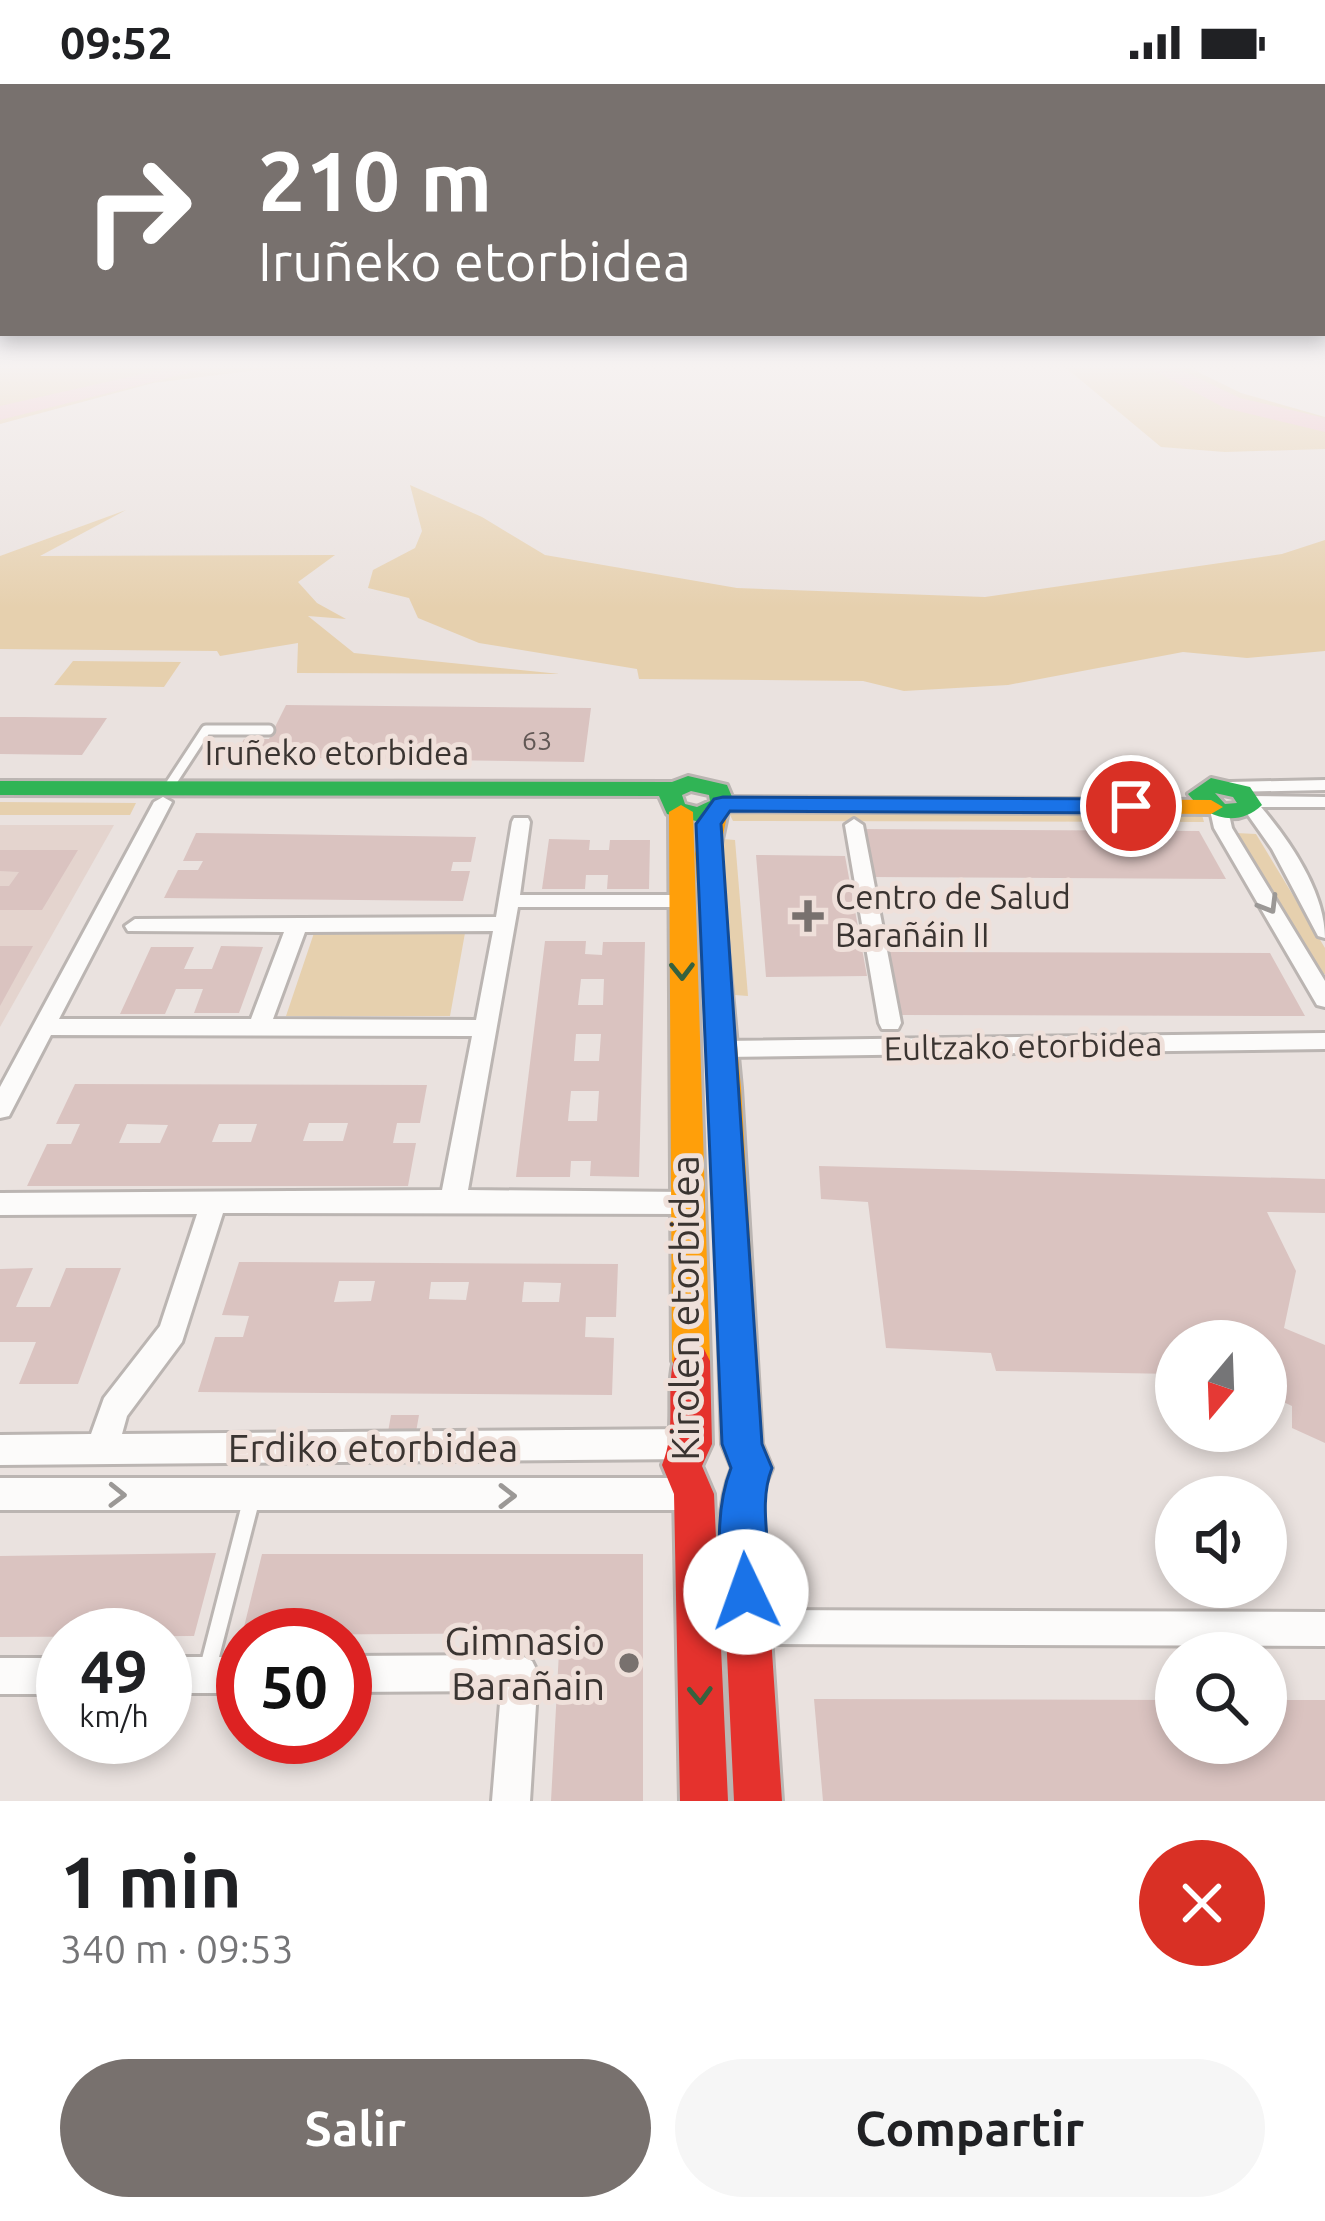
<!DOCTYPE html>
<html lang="es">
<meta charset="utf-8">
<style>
:root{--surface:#fff;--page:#f6f6f6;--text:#202124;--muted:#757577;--accent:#78716e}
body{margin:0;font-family:Ubuntu,sans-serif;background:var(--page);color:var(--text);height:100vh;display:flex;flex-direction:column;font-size:45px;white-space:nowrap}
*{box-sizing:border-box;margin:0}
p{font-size:39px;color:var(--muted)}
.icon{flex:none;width:66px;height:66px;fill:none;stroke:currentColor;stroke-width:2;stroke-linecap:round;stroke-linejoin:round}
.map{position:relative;height:1717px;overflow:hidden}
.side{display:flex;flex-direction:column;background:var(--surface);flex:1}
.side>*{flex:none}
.top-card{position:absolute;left:0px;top:0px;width:1326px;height:252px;box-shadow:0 6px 18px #0003;background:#78716e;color:#fff;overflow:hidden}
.needle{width:78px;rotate:199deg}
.controls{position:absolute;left:1155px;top:1236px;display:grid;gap:24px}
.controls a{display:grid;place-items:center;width:132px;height:132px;border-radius:50%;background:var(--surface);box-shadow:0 6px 18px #0003;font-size:60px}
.speed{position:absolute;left:36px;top:1524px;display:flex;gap:24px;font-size:60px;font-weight:700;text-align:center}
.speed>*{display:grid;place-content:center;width:156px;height:156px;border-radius:50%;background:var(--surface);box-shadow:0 6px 18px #0003;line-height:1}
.speed small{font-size:30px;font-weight:400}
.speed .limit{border:18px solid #d22;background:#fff;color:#111}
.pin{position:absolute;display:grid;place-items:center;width:102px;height:102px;color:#fff;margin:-51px;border:6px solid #fff;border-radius:50%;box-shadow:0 3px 12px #0007}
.me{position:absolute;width:132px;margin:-66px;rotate:357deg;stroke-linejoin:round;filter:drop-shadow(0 0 9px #0008)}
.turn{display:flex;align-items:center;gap:42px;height:252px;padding:0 60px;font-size:54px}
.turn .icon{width:156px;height:156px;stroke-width:2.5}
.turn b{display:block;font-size:84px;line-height:102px}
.round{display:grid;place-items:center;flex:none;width:126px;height:126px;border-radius:63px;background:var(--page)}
.summary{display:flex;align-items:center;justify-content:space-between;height:204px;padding:0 60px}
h1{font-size:72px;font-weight:600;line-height:90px}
.cta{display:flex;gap:24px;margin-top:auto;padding:24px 60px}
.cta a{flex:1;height:138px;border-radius:72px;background:var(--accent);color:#fff;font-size:48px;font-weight:600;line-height:138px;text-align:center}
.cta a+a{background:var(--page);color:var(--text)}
.status{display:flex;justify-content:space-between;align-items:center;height:84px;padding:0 60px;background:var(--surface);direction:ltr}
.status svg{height:33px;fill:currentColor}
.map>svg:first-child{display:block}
</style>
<div class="status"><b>09:52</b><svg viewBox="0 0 49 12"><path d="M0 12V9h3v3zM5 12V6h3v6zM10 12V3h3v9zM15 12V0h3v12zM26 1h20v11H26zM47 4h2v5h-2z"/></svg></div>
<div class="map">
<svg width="1325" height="1717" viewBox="0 0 1325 1717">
<rect width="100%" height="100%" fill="#eae2df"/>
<!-- built -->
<path fill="#e4d4ce" d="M0 741H114L0 943Z"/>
<!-- green -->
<path fill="#e6d0ae" d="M0 283H394L257 286 153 299 0 340Z
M1065 283H1188L1241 309 1325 333V365L1225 368 1161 363Z
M410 401 482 433 545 471 737 504 985 513 1282 470 1325 456V567L1247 574 1183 568 1008 601 904 607 863 597 639 595 637 585 479 559 418 534 409 514 368 504 373 486 415 464 422 447Z
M126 426 40 472 335 471 298 498 317 519 346 535 308 532 354 569 560 590 297 589 298 559 220 572 217 567 0 565V472Z
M73 577 181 578 164 603 54 601Z
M0 718 136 719 130 731H0Z
M729 729 1202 731 1204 738 733 737Z
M1236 749 1256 750 1325 864V890H1319Z
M722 755 735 756 748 912 735 911 729 902Z
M314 849H465L450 932H286Z"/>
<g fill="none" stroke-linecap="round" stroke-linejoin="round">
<!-- river -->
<path fill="#f1c2cb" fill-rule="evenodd" d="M173 283H212L0 336V322Z
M1147 283H1175L1240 314 1325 334V348L1225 324Z"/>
</g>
<!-- building -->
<path fill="#dac3c0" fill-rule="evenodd" d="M286 621 591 624 584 678 235 673 244 655H269Z
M0 633H24L107 634 82 671 0 670Z
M861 745 1199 747 1226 795 871 793Z
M196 749 476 753 471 778H453L451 787H470L463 817 164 814 178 786H198L203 777H183Z
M549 755 590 756 589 766H609L610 756H650L649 805H607L608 791H586L585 805H542Z
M0 766H78L42 826H0V802H9L19 788 0 787Z
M756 771 845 772 867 892 766 893Z
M545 857H586L585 870 602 871 603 858H645L639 1093 590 1092 591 1077H571L570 1093H516ZM581 895H604L603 921H578ZM576 950H601L599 977H574ZM571 1007H599L597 1037H568Z
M0 862H33L0 922Z
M221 862 263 863 239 929H194L203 905H176L165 930H120L151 863H194L184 885H212Z
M888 868 1270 869 1305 932 901 931Z
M75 1000 427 1001 420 1039H397L393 1059H416L408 1102H27L47 1060H71L80 1040H56ZM309 1039H348L343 1057H303ZM127 1040 168 1041 160 1059H119ZM219 1040H257L251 1058H212Z
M819 1082 1325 1095V1129L1267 1128 1296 1187 1284 1244 1325 1261V1359L1292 1344V1322L1266 1310V1257H1176V1290L996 1287 991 1269 886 1264 868 1118 821 1115Z
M239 1178 618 1180 616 1233H586L585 1253 614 1254 612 1311 198 1308 215 1253H243L249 1232 222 1231ZM339 1197H375L371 1217 334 1218ZM431 1198H469L466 1216 429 1215ZM524 1198 561 1199 559 1218H522Z
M33 1184 16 1223H50L66 1184H121L78 1300H19L36 1258H0V1185Z
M391 1331H419L416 1348H388Z
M216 1469 194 1552 0 1553V1472Z
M262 1470H643V1717H551L560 1549 242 1551Z
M814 1615 1176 1616V1659H1266V1616H1325V1717H823Z"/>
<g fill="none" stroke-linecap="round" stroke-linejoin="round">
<!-- lane-far1 casing -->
<g stroke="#bbb5b2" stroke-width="15">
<path id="lane-far1" d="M168 704 206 646H269"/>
</g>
<!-- lane casing -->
<g stroke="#bbb5b2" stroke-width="22">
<path id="lane" d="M210 1576 251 1417"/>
</g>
<!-- street casing -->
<g stroke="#bbb5b2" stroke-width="6">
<path id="street" d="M1325 696V706L1230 708 1221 703 1230 698Z
M1250 712 1325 713V723H1261C1290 757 1325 808 1325 854L1318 852 1272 765 1241 721 1244 713Z
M163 713 172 718 59 935H251L284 848 128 847 125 842 135 835 496 833 512 738 514 734H528L530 738 520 811H681L691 817 681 823H518L468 1106 687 1108 696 1111 700 1119 696 1127 687 1130 223 1129 182 1258 127 1332 122 1350 692 1345 703 1349 707 1360 703 1371 692 1375 0 1381V1351L91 1350 104 1314 160 1242 197 1130 0 1131V1109L442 1106 472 952 51 951 9 1032 0 1034V1003L154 718ZM493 847 476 936 273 935 305 848Z
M1219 720 1228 726 1232 744 1325 897V923L1317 921 1214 744 1210 726Z
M854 735 863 741 901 939 898 945H882L879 939 845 741Z
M1325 949V965L721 973 713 971 709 965 713 959 721 957Z
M0 1394H694L705 1399 710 1410 705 1421 694 1426H0Z
M749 1526 1325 1528V1562L749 1560 737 1555 732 1543 737 1531Z
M520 1571 532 1577 538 1589 530 1717H492L501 1607 345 1608V1572Z
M165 1573H243V1609H165Z
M0 1574H63V1610H0Z"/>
</g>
<!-- fast casing -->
<g stroke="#bbb5b2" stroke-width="6">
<path id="fast" d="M688 692 727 701 735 720 700 738 667 730 659 712 0 711V697L672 698ZM691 707 709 711 710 717 697 723 685 720 682 711Z
M1211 694 1250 703 1262 721C1238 744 1207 735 1188 710ZM1215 709 1233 713 1237 719 1225 720Z"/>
</g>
<!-- slow casing -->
<g stroke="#bbb5b2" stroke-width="6">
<path id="slow" d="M723 713 1211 716 1223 723 1211 730 728 727 719 770 741 1004 762 1360 772 1384 761 1411 768 1508 761 1523 746 1530 731 1523C715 1485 716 1422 732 1384L722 1360 711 1004 695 770 704 726Z
M681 721 693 728 710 1277 704 1289 691 1294 678 1289 672 1277 669 728Z"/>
</g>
<!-- jam casing -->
<g stroke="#bbb5b2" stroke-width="6">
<path id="jam" d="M691 1260 704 1265 710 1277 712 1360 702 1382 714 1410 728 1717H680L674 1410 662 1381C679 1340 662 1300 678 1265Z
M746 1486 761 1493 768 1508 782 1717H734L724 1508 731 1493Z"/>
</g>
<!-- lane-far1 -->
<use href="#lane-far1" stroke="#fcfbfa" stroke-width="9"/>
<!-- lane -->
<use href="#lane" stroke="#fcfbfa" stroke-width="16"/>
<!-- street -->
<use href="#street" fill="#fcfbfa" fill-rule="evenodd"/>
<!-- fast -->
<use href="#fast" fill="#30b455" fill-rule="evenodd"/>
<!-- slow -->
<use href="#slow" fill="#ff9f0a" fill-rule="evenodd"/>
<!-- jam -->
<use href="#jam" fill="#e5322d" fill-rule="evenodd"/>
</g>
<!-- one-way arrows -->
<defs><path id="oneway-chevron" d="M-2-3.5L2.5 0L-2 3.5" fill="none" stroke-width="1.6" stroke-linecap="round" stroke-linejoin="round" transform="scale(3)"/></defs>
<g stroke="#9b9896">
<use href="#oneway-chevron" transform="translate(1269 821) rotate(59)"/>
<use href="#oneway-chevron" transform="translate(117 1411) rotate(1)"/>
<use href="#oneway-chevron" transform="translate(507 1412)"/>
</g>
<g stroke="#36613e">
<use href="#oneway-chevron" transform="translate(682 887) rotate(89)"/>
<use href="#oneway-chevron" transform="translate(700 1611) rotate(88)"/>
</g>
<!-- sky -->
<linearGradient id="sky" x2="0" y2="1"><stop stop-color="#abbadc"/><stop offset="0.54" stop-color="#f6f2f1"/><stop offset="1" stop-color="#f6f2f1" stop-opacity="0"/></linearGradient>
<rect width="1325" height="524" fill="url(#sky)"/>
<!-- route -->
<path fill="#1a73e8" stroke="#114b97" stroke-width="3" d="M723 713 1131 715 1143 722 1131 729 730 727 721 740 762 1360 772 1384C754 1430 780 1480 762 1523L746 1530 731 1523C715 1485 716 1422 731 1384L722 1360 696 740 714 715Z"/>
<!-- markers -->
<g fill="#78716e" stroke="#efe0da" stroke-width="4.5">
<path d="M802 814h12v12h12v12h-12v12h-12v-12h-12v-12h12z"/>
<circle cx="629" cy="1579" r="12"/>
</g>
<g text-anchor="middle" stroke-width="10" stroke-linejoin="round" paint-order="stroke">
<!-- number labels -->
<g font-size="27" fill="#625855">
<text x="537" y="666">63</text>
</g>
<!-- street labels -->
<g font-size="33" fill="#3a3431" stroke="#efe0da">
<text x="337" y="681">Iruñeko etorbidea</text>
<text transform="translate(1023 962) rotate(-1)" y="12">Eultzako etorbidea</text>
</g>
<!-- poi labels -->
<g font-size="33" fill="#3a3431" stroke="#efe0da" text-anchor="start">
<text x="835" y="825">Centro de Salud<tspan x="835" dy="38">Barañáin II</tspan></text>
</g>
<!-- near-street labels -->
<g font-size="39" fill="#3a3431" stroke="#efe0da">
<text transform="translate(685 1224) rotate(-90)" y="14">Kirolen etorbidea</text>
<text x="373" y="1378">Erdiko etorbidea</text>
</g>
<!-- near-poi labels -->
<g font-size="39" fill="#3a3431" stroke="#efe0da" text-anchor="end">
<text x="605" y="1571">Gimnasio<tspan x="605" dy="45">Barañain</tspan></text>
</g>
</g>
</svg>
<div class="controls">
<a><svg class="needle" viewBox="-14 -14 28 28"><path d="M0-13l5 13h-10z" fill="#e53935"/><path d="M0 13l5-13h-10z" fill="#757577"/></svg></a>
<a><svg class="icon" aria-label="sound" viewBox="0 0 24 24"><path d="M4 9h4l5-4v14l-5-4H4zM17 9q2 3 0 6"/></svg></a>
<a><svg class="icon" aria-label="search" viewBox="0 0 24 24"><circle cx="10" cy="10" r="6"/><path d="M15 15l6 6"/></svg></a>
</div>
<div class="speed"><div>49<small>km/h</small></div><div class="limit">50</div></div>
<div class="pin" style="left:1131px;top:722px;background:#d93025"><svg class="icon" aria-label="arrive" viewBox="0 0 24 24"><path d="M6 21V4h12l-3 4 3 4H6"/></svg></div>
<svg class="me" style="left:746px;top:1508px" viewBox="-20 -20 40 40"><circle r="19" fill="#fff"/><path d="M0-13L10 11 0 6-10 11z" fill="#1a73e8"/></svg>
<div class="top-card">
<div class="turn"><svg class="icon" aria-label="right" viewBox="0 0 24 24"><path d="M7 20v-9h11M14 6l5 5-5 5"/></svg><div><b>210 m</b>Iruñeko etorbidea</div></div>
</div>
</div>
<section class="side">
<div class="summary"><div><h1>1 min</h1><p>340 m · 09:53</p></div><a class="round" style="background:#d93025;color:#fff"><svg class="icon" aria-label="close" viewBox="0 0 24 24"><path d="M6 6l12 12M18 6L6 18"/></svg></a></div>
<div class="cta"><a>Salir</a><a>Compartir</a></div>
</section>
